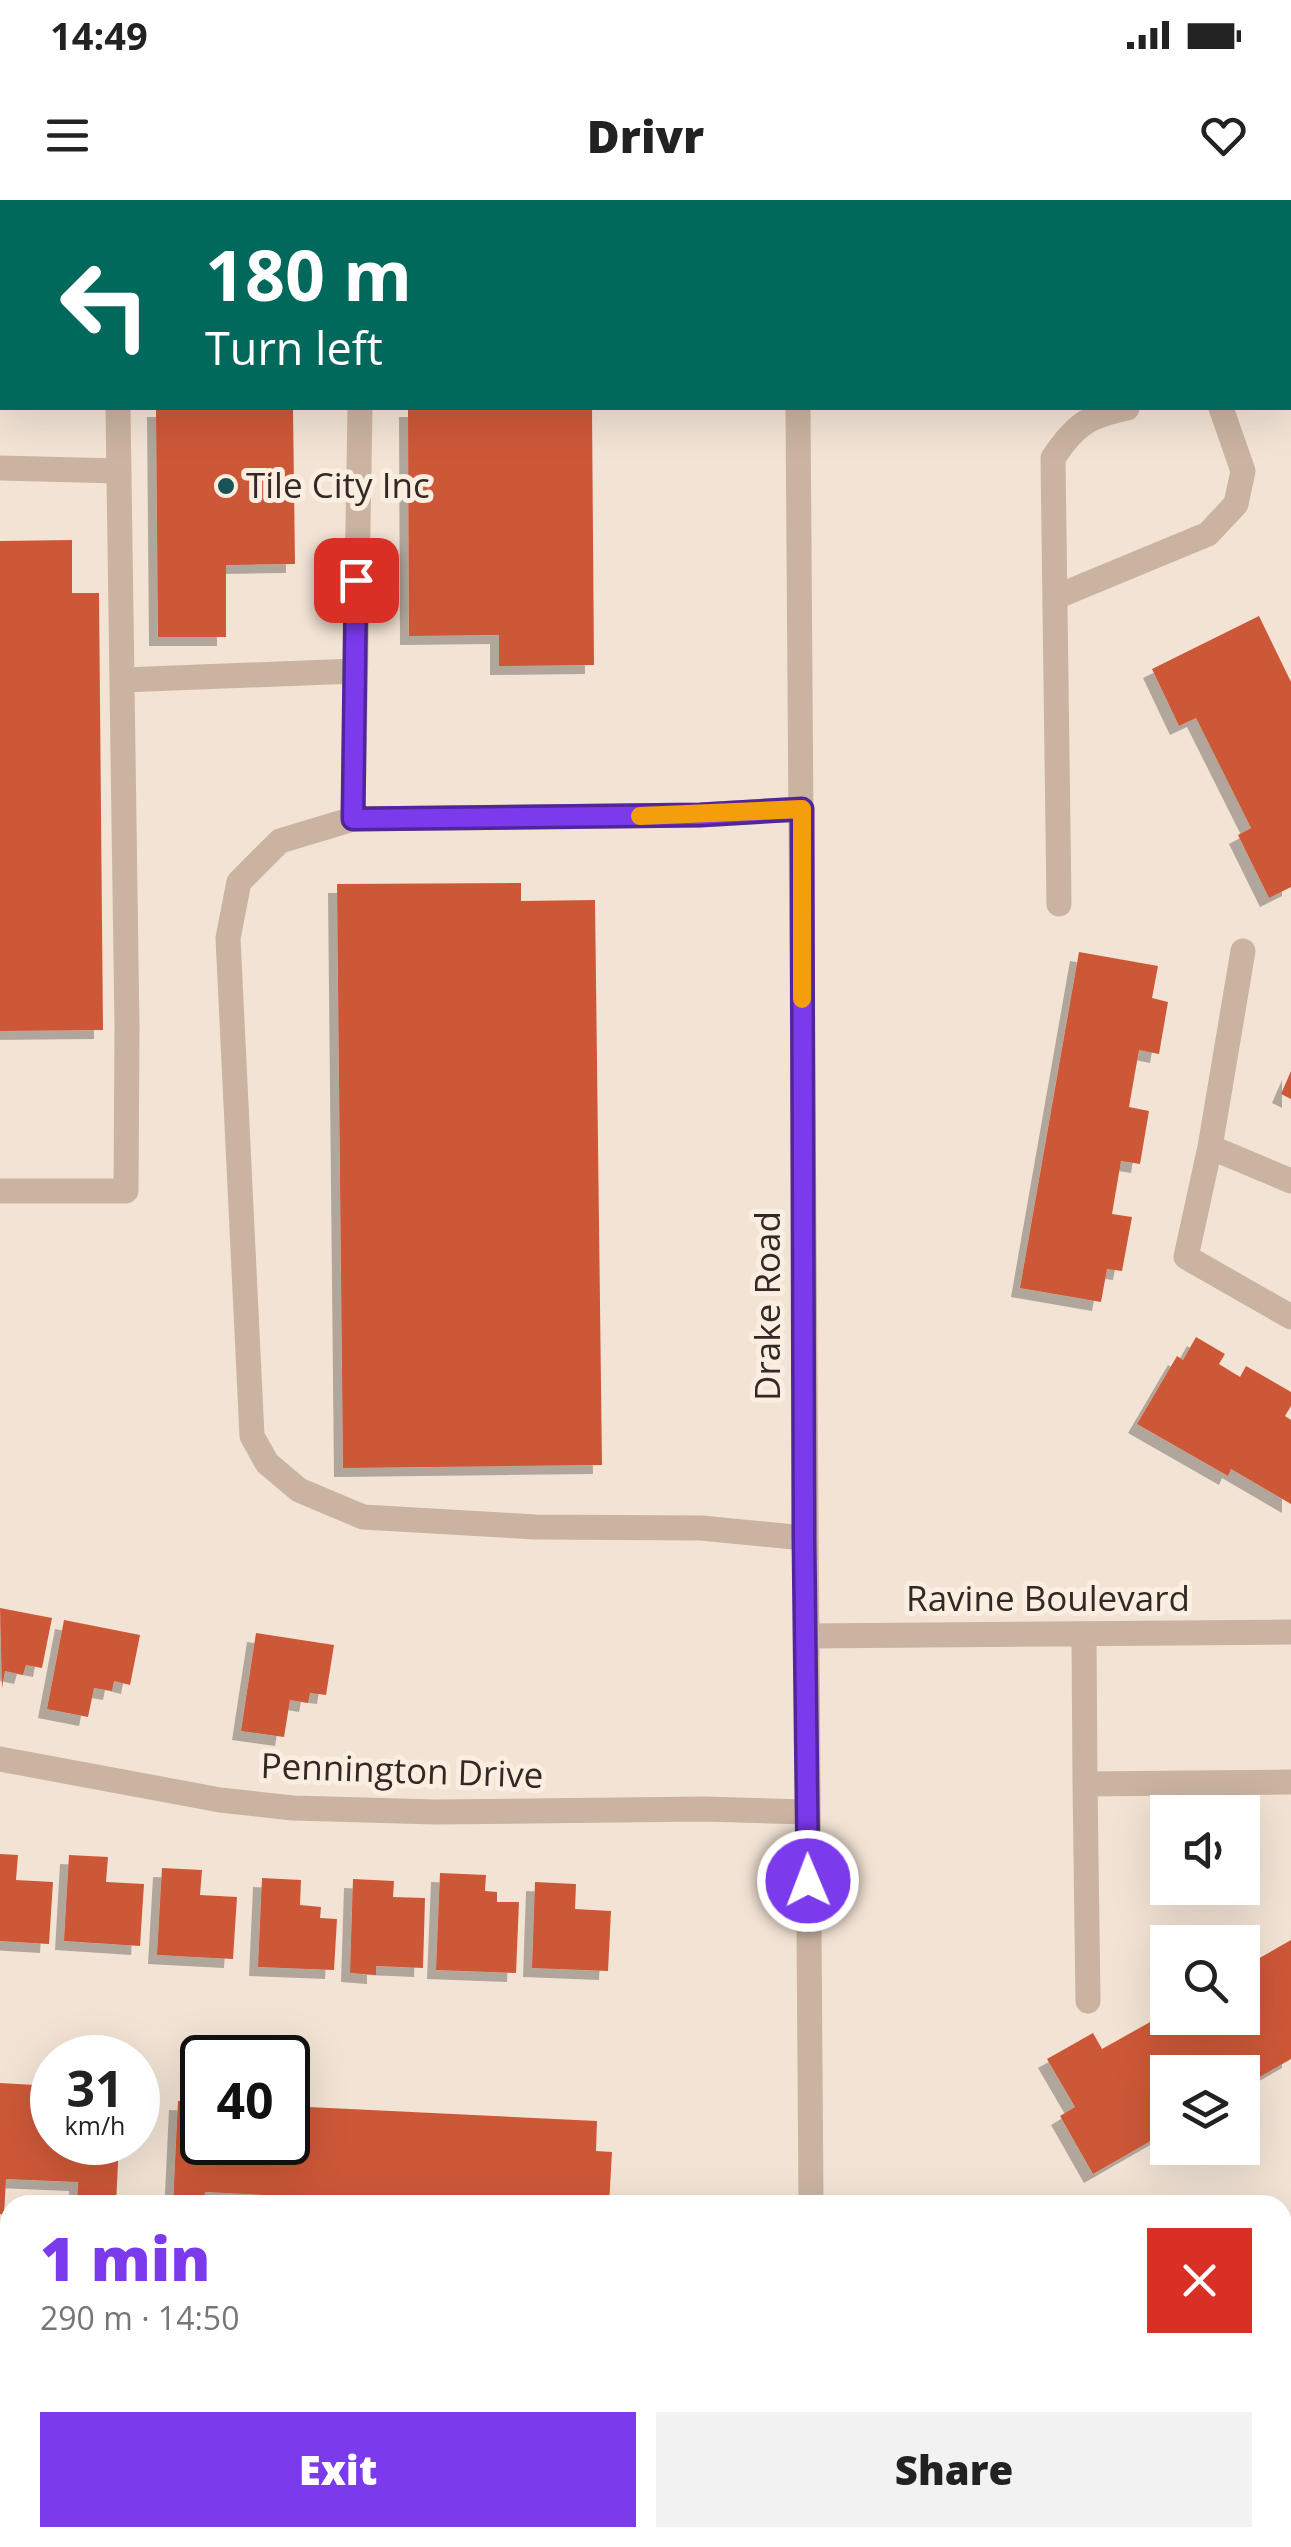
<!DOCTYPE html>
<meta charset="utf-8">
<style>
:root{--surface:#fff;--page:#f2f2f2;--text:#222;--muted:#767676;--accent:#7c3aed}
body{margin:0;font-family:"Open Sans",sans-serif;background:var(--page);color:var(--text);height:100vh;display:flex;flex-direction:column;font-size:38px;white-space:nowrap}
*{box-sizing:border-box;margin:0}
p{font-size:32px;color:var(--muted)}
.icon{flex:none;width:55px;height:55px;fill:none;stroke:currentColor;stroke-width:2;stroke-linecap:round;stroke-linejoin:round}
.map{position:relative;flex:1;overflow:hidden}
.sheet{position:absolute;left:0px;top:1995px;width:1292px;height:352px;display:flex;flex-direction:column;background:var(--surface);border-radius:30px 30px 0 0;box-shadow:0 10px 40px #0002}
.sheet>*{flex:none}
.top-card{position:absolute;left:0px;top:0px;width:1292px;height:210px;box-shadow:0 10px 40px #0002;background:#00695c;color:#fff;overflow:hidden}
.fabs{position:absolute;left:1150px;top:1595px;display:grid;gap:20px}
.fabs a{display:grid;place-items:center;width:110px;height:110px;border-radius:0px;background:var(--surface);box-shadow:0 10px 40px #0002;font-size:50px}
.speed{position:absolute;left:30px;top:1835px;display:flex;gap:20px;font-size:50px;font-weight:700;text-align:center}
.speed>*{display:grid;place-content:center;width:130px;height:130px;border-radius:50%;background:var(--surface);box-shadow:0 10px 40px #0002;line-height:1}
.speed small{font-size:25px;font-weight:400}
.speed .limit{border:5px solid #111;border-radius:15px;background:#fff;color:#111}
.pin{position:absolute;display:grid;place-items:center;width:85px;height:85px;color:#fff;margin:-42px;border-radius:20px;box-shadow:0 5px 15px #0006}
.me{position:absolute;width:110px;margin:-55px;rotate:359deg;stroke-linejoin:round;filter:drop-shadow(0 0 8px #0008)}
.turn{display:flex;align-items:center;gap:35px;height:210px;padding:0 40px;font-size:45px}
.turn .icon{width:130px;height:130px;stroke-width:2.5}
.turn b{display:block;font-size:70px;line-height:85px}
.round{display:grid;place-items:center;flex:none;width:105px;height:105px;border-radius:0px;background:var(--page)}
.headline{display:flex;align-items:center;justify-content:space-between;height:170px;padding:0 40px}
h1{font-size:60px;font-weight:800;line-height:75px;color:var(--accent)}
.action{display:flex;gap:20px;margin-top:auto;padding:20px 40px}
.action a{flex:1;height:115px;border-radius:0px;background:var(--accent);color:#fff;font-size:40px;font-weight:800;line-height:115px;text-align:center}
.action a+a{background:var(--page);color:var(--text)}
.status{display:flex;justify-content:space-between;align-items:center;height:70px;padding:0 50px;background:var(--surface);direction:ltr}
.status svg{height:28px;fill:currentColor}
header{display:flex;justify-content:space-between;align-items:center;height:130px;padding:0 40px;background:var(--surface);font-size:45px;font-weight:800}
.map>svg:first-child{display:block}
</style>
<div class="status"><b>14:49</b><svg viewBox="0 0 49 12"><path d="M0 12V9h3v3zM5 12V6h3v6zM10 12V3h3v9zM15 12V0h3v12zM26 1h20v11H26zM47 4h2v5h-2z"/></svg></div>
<header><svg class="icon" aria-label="menu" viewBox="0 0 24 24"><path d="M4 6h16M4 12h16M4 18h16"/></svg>Drivr<svg class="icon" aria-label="heart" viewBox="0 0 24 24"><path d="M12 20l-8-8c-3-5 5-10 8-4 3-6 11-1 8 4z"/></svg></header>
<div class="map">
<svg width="1291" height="2347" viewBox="0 0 1291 2347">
<defs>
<filter id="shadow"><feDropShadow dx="-9" dy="9" stdDeviation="0" flood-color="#0004"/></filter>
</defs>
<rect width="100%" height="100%" fill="#f2e3d4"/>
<!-- building -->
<path fill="#cd5937" filter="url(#shadow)" d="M156 208H293L295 364 226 365V437H158Z
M408 208H592L594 465 499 466V435L409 436Z
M72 340V393H99L103 830 0 831V341Z
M1259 416 1291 482V687L1269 698 1238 635 1251 628 1196 518 1179 526 1152 469Z
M521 683V701L595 700 602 1265 343 1268 337 684Z
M1079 752 1158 766 1152 798 1168 802 1159 854 1139 850 1129 907 1149 911 1140 964 1121 961 1112 1014 1132 1017 1122 1071 1107 1069 1101 1102 1020 1088Z
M1291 871V899L1281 894Z
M1196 1137 1225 1154 1219 1164 1240 1177 1246 1166 1291 1192V1206L1285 1216 1291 1220V1304L1231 1269 1228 1276 1137 1224 1177 1156 1183 1160Z
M0 1408 52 1418 42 1468 26 1465 23 1475 5 1471 2 1488Z
M64 1420 140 1435 130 1485 114 1481 112 1491 94 1488 88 1517 47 1509Z
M256 1433 334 1445 326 1495 310 1493 308 1503 290 1500 284 1537 241 1531Z
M0 1654 18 1655 16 1680 53 1682 49 1744 0 1741Z
M69 1655 108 1657 106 1682 144 1684 140 1746 64 1741Z
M162 1668 202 1670 200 1695 237 1697 233 1759 157 1755Z
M440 1673 486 1675 485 1691 497 1692V1702H519L516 1773 436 1770Z
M262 1678 301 1680 300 1705 321 1707 320 1718 337 1719 334 1770 258 1767Z
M353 1679 394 1681 393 1697 425 1698 423 1768 376 1766V1775L350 1773Z
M535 1682 576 1684 575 1709 611 1711 608 1771 532 1768Z
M1291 1740V1859L1242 1887V1872H1168V1931L1093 1974 1060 1916 1075 1907 1047 1859 1093 1833 1102 1849 1168 1812V1818H1242V1768Z
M0 1883 52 1886V1942H119L116 2005H77L78 1982 6 1979 4 2015 0 2014Z
M178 1901 202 1902V1942H288V1906L597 1921 596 1951 612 1952 609 2005 349 2002V2005H283L284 1996 205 1992 204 2005H173Z
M1282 2148H1291V2248H1282Z
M0 2218 10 2219V2320L0 2319Z
M348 2338H589L592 2347H340L338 2341Z"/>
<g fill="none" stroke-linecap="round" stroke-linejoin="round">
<!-- minor -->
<path stroke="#cab3a0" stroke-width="25" d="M362 0V2
M795 0V2
M260 2V0
M0 18 2 17
M1290 85 1291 83
M798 208 811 2005
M0 268 118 271
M1056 397 1208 334 1236 304 1243 271 1221 208
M123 480 355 471
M802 609 700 615 353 619 280 641 239 682 228 738 252 1236 267 1263 299 1290 363 1317 536 1327 701 1328 804 1338
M353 619 360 208
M1059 704 1053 258C1075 225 1088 216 1127 208
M1210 947 1243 751
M1291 981 1210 947 1186 1057 1291 1117
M0 991H126L127 828 118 208
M1084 1435 1085 1584
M806 1436 1291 1432
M0 1559 220 1600 293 1608 436 1612 704 1609 806 1612
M1088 1801 1085 1584 1291 1582
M1282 2035 1291 2033
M0 2091 10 2094
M812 2338V2347
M210 2347 221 2338"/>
</g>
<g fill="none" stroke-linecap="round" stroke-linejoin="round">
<!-- route casing -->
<g stroke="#51269a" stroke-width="25">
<path id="route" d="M356 380 353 619 700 615 802 609 804 1338 808 1681"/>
</g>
<!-- route -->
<use href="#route" stroke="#7c3aed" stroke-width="18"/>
<!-- slow -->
<path stroke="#f59e0b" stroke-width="18" d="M640 616 802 609V799"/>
</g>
<!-- markers -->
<circle fill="#185356" stroke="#faeee0" stroke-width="4" cx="226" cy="286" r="10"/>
<g text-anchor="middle" stroke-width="10" stroke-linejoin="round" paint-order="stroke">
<!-- poi labels -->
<g font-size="35" fill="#332824" stroke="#faeee0" text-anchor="start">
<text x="246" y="298">Tile City Inc</text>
</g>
<!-- street labels -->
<g font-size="35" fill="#332824" stroke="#faeee0">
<text transform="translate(768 1106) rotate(-90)" y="12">Drake Road</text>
<text x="1048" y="1411">Ravine Boulevard</text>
<text transform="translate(402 1571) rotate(2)" y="12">Pennington Drive</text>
</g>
</g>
</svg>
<div class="fabs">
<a><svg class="icon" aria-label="sound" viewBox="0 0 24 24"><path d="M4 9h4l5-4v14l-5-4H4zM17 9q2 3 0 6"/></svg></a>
<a><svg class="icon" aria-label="search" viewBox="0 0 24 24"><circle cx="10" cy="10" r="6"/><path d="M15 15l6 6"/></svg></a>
<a><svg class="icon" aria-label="layers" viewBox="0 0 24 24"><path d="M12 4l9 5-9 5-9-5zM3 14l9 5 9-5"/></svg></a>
</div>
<div class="speed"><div>31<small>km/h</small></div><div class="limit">40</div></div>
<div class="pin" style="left:356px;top:380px;background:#d93025"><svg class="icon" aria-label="arrive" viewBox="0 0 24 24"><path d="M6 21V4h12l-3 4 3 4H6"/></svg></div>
<svg class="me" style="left:808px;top:1681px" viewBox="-20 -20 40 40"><circle r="17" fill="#7c3aed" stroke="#fff" stroke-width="3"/><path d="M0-11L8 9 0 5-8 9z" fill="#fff"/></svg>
<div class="top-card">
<div class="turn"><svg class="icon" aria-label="left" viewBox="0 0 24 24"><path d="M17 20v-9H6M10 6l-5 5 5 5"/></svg><div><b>180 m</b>Turn left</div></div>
</div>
<section class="sheet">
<div class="headline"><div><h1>1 min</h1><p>290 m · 14:50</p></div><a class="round" style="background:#d93025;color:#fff"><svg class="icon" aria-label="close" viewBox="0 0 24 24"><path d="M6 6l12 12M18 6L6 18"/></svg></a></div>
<div class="action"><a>Exit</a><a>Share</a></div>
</section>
</div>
